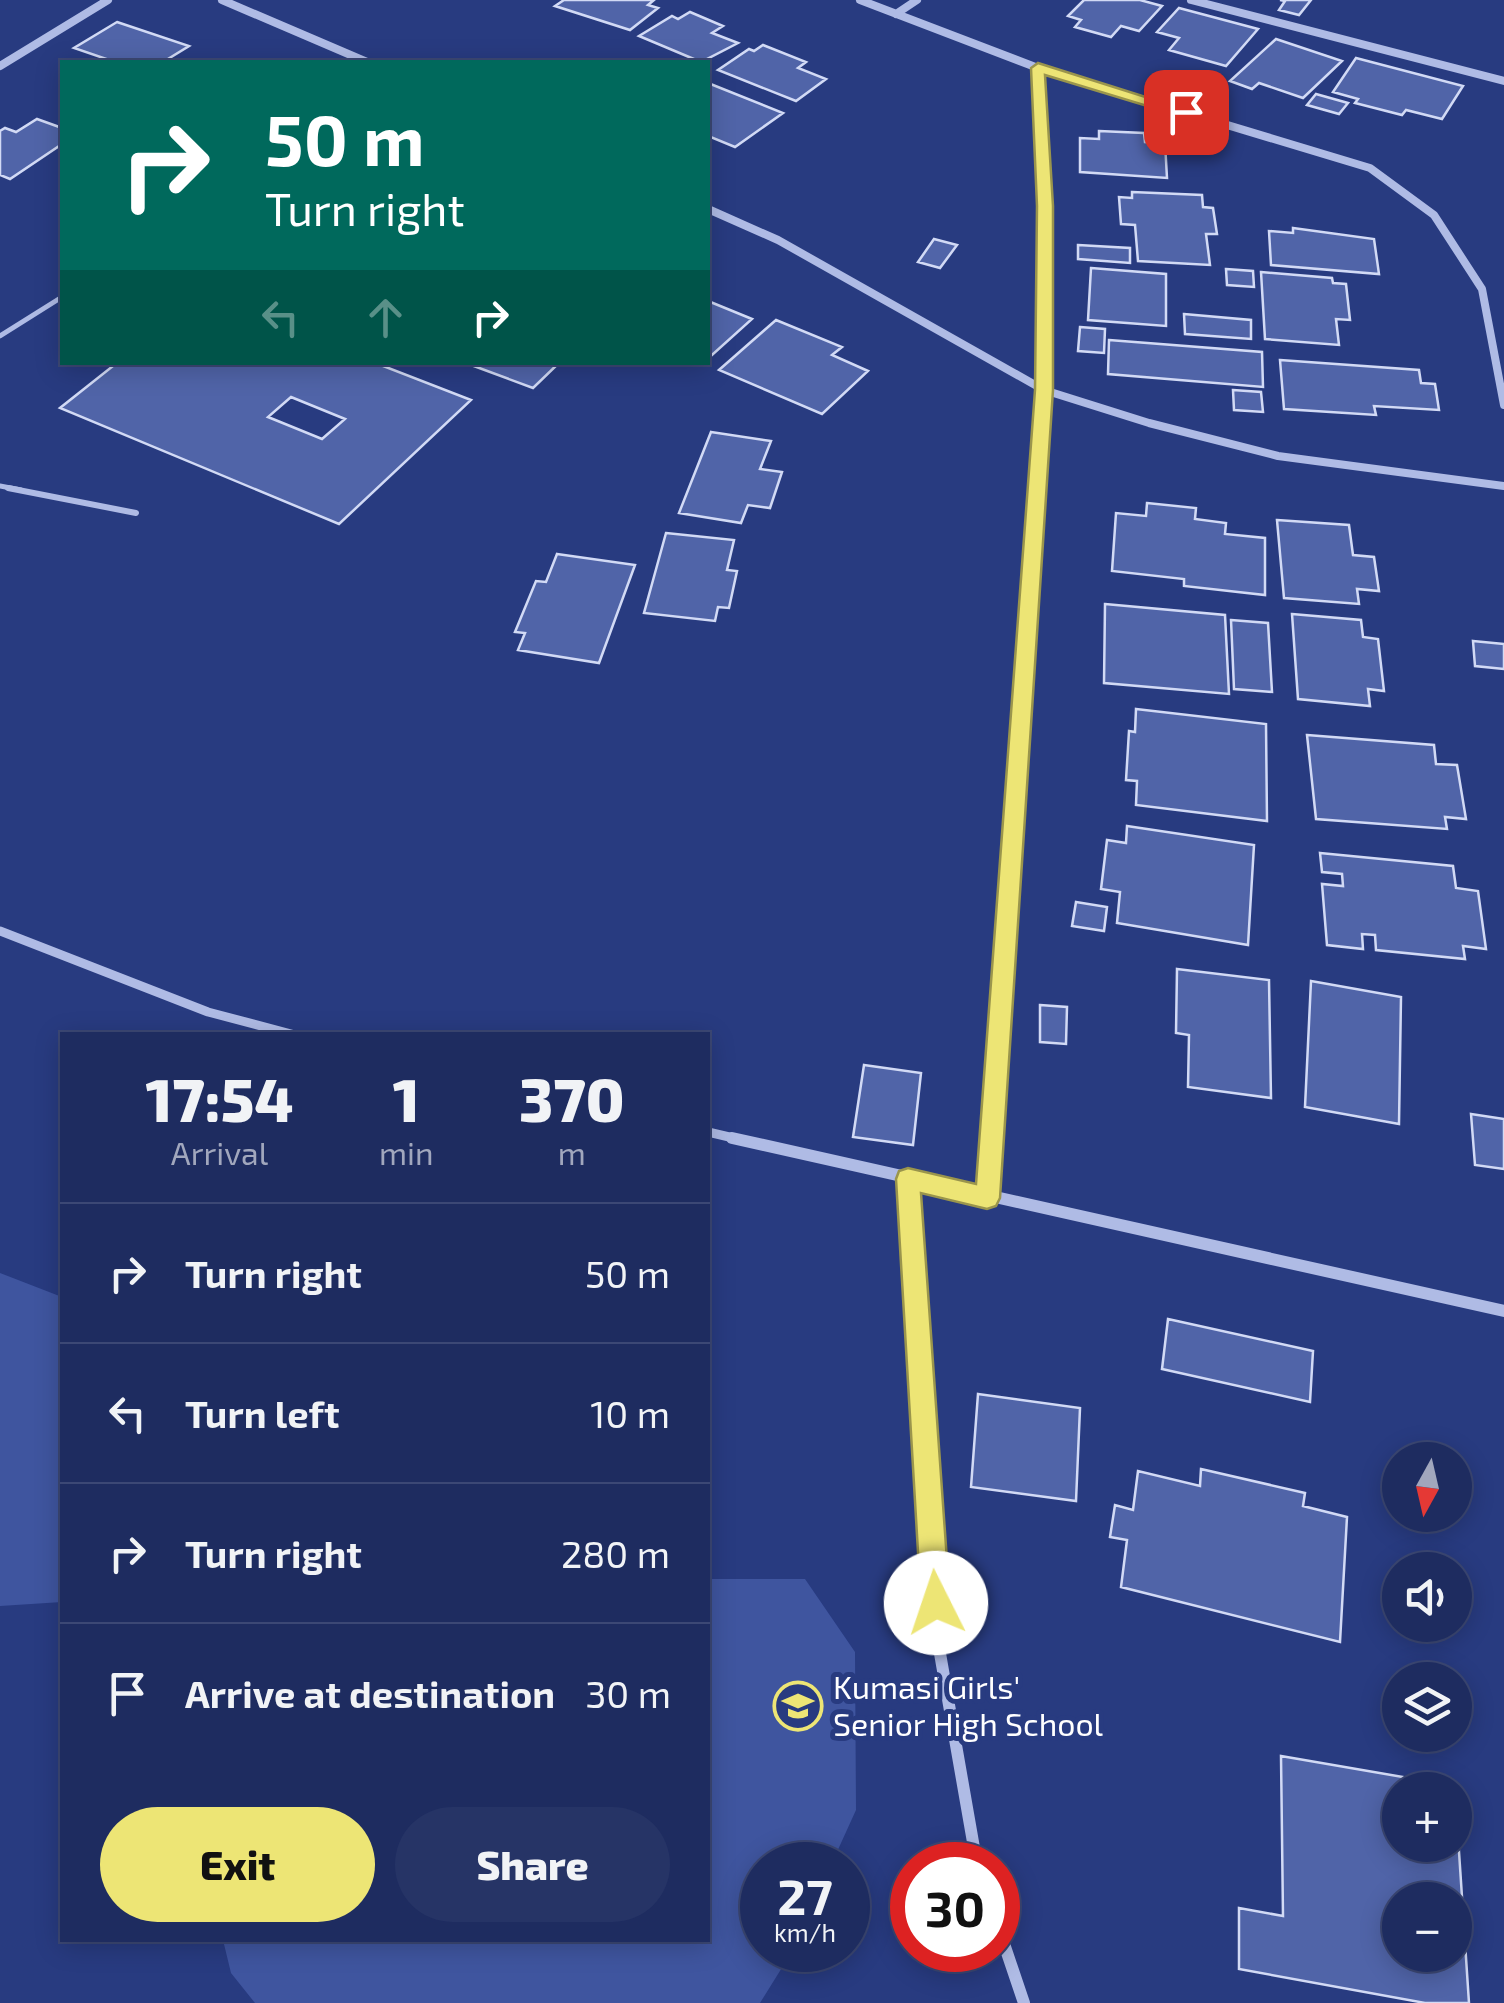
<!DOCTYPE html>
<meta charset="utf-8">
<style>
:root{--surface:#1e2c60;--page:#263466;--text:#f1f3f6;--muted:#a1a7bd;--line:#3c4875;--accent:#ede575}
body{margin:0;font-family:"Exo 2",sans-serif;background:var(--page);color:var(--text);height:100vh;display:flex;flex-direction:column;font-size:38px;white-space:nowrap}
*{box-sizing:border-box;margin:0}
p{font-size:32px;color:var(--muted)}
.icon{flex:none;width:55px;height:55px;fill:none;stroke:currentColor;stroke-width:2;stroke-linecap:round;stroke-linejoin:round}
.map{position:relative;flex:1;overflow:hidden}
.panel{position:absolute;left:60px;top:1032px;width:650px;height:910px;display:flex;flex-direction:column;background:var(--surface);border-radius:0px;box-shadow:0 5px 25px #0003,0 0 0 2px var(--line)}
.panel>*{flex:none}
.banner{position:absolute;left:60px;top:60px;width:650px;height:305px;border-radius:0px;box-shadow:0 5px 25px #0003,0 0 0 2px var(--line);background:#00695c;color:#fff;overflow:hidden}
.needle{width:65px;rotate:188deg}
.fabs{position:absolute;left:1382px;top:1442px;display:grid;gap:20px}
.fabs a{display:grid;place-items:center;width:90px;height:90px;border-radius:50%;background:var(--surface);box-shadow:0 5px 25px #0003,0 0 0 2px var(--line);font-size:50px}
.speed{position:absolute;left:740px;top:1842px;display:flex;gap:20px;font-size:50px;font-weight:700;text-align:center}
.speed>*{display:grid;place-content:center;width:130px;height:130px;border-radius:50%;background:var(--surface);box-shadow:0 5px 25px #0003,0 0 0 2px var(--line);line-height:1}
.speed small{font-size:25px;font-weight:400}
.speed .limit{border:15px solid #d22;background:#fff;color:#111}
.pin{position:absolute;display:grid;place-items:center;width:85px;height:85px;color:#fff;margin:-42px;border-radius:20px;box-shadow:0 5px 15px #0006}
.me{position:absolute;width:110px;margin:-55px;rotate:356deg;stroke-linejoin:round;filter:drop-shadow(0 0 8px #0008)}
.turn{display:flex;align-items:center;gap:35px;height:210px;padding:0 40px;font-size:45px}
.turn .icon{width:130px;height:130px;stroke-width:2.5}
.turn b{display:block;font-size:70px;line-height:85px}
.lanes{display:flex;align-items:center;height:95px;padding:0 40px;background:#0003;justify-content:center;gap:50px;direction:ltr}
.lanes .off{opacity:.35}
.eta{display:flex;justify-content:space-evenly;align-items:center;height:170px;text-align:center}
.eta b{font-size:60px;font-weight:800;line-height:70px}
.button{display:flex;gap:20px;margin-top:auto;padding:20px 40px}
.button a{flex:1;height:115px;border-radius:60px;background:var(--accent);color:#111;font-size:40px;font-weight:800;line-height:115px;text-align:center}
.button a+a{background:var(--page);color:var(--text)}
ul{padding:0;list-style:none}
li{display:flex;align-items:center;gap:30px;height:140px;padding:0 40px;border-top:2px solid var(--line)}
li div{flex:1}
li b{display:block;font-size:38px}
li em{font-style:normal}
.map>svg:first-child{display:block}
</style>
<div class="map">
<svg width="1504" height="2003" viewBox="0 0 1504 2003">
<rect width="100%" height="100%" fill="#283b80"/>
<!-- green -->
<path fill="#3f559f" d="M0 1273 62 1297V1602L0 1606Z
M708 1579H805L855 1652 856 1810 831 1865H762V1950H793L760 2003H255L231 1973 223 1940H708Z"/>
<!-- building -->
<path fill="#5064a8" stroke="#d2daf5" stroke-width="2.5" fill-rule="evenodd" d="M564 0H654L648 5 658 8 630 30 555 6Z
M1084 0H1140L1162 6 1139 31 1121 26 1111 37 1075 27 1081 20 1068 16Z
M1280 0H1311L1299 15 1279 10 1285 1Z
M1179 8 1258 29 1226 66 1169 50 1179 38 1157 32Z
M690 12 723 26 712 33 738 43 701 62 639 36 672 16 678 19Z
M117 22 189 46 163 62H115L74 48Z
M1276 39 1342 61 1303 98 1259 83 1252 89 1230 81Z
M763 45 806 62 798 68 826 79 796 101 718 70 749 49 754 51Z
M1356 58 1463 86 1442 119 1406 110 1402 115 1355 103 1358 99 1333 92Z
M708 83 783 113 735 147 708 136Z
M1316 94 1348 103 1339 114 1307 105Z
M37 119 62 128V144L10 179 0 175V131L5 128 16 132Z
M1099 131 1144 133 1145 142 1165 143 1167 178 1080 172V138L1099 139Z
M1132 192 1202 195 1203 207 1213 208 1217 234H1206L1210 265 1138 261 1135 225 1121 224 1119 197 1132 198Z
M1293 228 1374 239 1379 274 1271 265 1269 231 1293 233Z
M934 239 957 245 940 268 918 262Z
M1078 245 1130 248V263L1078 259Z
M1091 268 1166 274V326L1088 320Z
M1226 269 1253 271 1254 287 1227 285Z
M1261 272 1332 278 1333 283 1346 284 1350 320 1336 319 1339 345 1265 339Z
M708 301 752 319 712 355 708 353Z
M1184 314 1251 320V339L1185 334Z
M776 320 842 347 832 355 868 371 822 414 719 370Z
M1080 327 1105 329 1104 353 1078 351Z
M1109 340 1262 352 1263 387 1108 374Z
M1280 360 1419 370 1421 383 1435 384 1439 410 1374 406 1376 415 1284 409Z
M118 362H373L471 400 339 524 60 408ZM291 397 345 419 322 439 268 417Z
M463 362H560L533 388Z
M1233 390 1261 392 1263 412 1234 410Z
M711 432 771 441 760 469 782 472 770 508 748 505 741 523 679 513Z
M1147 503 1196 508 1195 519 1226 523 1225 534 1265 538V595L1184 586V579L1112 571 1116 513 1146 516Z
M1277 520 1349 525 1353 555 1374 557 1379 591 1357 589 1359 604 1284 598Z
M666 533 734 540 727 570 737 571 729 608 718 607 715 621 644 613Z
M557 554 635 565 599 663 518 650 525 633 515 632 536 581 546 582Z
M1105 604 1225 615 1229 694 1104 683Z
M1292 614 1361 620 1363 637 1378 639 1384 691 1368 689 1370 706 1298 699Z
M1231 620 1268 623 1272 692 1234 689Z
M1473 641 1504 644V669L1475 666Z
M1136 709 1266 724 1267 821 1136 805 1137 781 1126 780 1129 731 1135 732Z
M1307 735 1434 745 1436 764 1457 765 1466 819 1445 817 1447 829 1316 819Z
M1127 826 1254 845 1248 945 1117 923 1120 892 1101 889 1107 840 1126 843Z
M1320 853 1453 866 1456 888 1478 891 1486 949 1463 946 1465 959 1376 950 1375 935 1362 934 1363 949 1327 945 1322 884 1343 886 1342 874 1322 872Z
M1076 902 1107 907 1104 931 1072 926Z
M1177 969 1269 980 1271 1098 1188 1087 1189 1035 1176 1033Z
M1311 981 1401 997 1399 1124 1305 1107Z
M1040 1005 1067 1007 1066 1044 1040 1042Z
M864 1065 921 1073 913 1145 853 1137Z
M1471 1114 1504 1119V1169L1475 1165Z
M1168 1319 1313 1351 1310 1402 1162 1369Z
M978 1394 1080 1408 1076 1501 971 1487Z
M1201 1469 1305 1493 1303 1506 1347 1517 1340 1642 1121 1587 1127 1540 1110 1537 1115 1505 1133 1510 1138 1471 1200 1486Z
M1281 1756 1455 1786V1790H1400V1845H1455V1791L1469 2003H1425L1239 1969V1908L1283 1916ZM1400 1900H1455V1955H1400Z"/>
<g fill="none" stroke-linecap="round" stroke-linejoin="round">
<!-- service-far1 -->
<path stroke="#afbbe5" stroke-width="5" d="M0 336 62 297
M0 486 21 490"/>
<!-- service -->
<path stroke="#afbbe5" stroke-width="6" d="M8 488 136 513"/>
<!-- minor-far2 -->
<path stroke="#afbbe5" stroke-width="8" d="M222 0 367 62
M860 0 1038 68 1370 168 1434 215 1482 289 1504 405
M1191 0 1504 81
M896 14 917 0
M0 66 108 0
M708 209 778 240 1044 390 1149 423 1278 456 1504 486
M1037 490C1047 349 1045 209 1038 68"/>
<!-- minor-far1 -->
<path stroke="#afbbe5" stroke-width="9" d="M0 931 208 1012 295 1035
M708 1132 742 1140
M991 1140 1037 488"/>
<!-- minor -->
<path stroke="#afbbe5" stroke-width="12" d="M732 1138 1504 1311
M908 1179 938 1642 977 1865
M987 1198 991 1138
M998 1926 1024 2003"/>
</g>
<!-- route -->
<path fill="#ede575" stroke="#9a954c" stroke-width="2.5" d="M1038 63 1193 112 1180 116 1045 75 1053 206V390L1000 1198 996 1206 987 1209 921 1193 950 1603 945 1613 936 1617 926 1613 921 1603 896 1179 899 1171 908 1168 976 1184 1035 390 1037 206 1031 68Z"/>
<!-- icons -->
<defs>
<g id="school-ring" transform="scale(2.5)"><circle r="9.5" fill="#283b80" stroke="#ede575" stroke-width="1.5"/><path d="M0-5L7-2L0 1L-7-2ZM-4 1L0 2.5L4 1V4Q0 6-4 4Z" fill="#ede575"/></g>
</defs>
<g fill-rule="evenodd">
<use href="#school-ring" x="798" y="1706"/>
</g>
<g text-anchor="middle" stroke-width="10" stroke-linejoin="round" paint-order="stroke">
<!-- near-poi labels -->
<g font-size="32" fill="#fff" stroke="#283b80" text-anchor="start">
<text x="833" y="1699">Kumasi Girls'<tspan x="833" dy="37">Senior High School</tspan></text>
</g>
</g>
</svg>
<div class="fabs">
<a><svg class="needle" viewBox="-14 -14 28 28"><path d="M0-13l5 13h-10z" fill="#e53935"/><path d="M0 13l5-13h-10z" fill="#a1a7bd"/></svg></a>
<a><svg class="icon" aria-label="sound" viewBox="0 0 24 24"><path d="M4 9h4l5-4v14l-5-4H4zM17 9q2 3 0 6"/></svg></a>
<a><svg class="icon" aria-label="layers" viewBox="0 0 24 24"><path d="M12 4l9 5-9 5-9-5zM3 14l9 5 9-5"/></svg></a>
<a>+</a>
<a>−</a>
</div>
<div class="speed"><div>27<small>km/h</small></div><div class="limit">30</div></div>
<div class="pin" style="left:1186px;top:112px;background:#d93025"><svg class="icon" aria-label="arrive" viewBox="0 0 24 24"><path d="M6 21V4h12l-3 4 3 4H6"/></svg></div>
<svg class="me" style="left:936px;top:1603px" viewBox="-20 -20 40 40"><circle r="19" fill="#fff"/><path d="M0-13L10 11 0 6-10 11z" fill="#ede575"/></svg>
<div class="banner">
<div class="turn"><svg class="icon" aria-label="right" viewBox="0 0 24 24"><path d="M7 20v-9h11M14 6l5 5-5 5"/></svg><div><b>50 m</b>Turn right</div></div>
<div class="lanes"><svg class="icon off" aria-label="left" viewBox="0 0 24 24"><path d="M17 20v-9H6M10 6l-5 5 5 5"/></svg><svg class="icon off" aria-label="ahead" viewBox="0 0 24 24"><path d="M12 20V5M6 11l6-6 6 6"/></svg><svg class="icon" aria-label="right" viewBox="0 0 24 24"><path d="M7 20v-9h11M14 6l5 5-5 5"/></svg></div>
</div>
<section class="panel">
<div class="eta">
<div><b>17:54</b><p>Arrival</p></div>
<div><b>1</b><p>min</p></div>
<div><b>370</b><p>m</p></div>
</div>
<ul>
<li><svg class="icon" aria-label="right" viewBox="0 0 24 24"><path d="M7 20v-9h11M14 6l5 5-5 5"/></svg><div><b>Turn right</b></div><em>50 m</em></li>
<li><svg class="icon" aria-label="left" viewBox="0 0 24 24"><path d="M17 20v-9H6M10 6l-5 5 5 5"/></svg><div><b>Turn left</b></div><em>10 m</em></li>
<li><svg class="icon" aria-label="right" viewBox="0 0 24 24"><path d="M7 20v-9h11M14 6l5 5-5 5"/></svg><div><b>Turn right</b></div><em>280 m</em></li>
<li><svg class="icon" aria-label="arrive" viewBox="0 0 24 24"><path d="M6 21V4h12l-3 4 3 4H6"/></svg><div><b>Arrive at destination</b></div><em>30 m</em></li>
</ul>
<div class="button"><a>Exit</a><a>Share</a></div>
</section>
</div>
